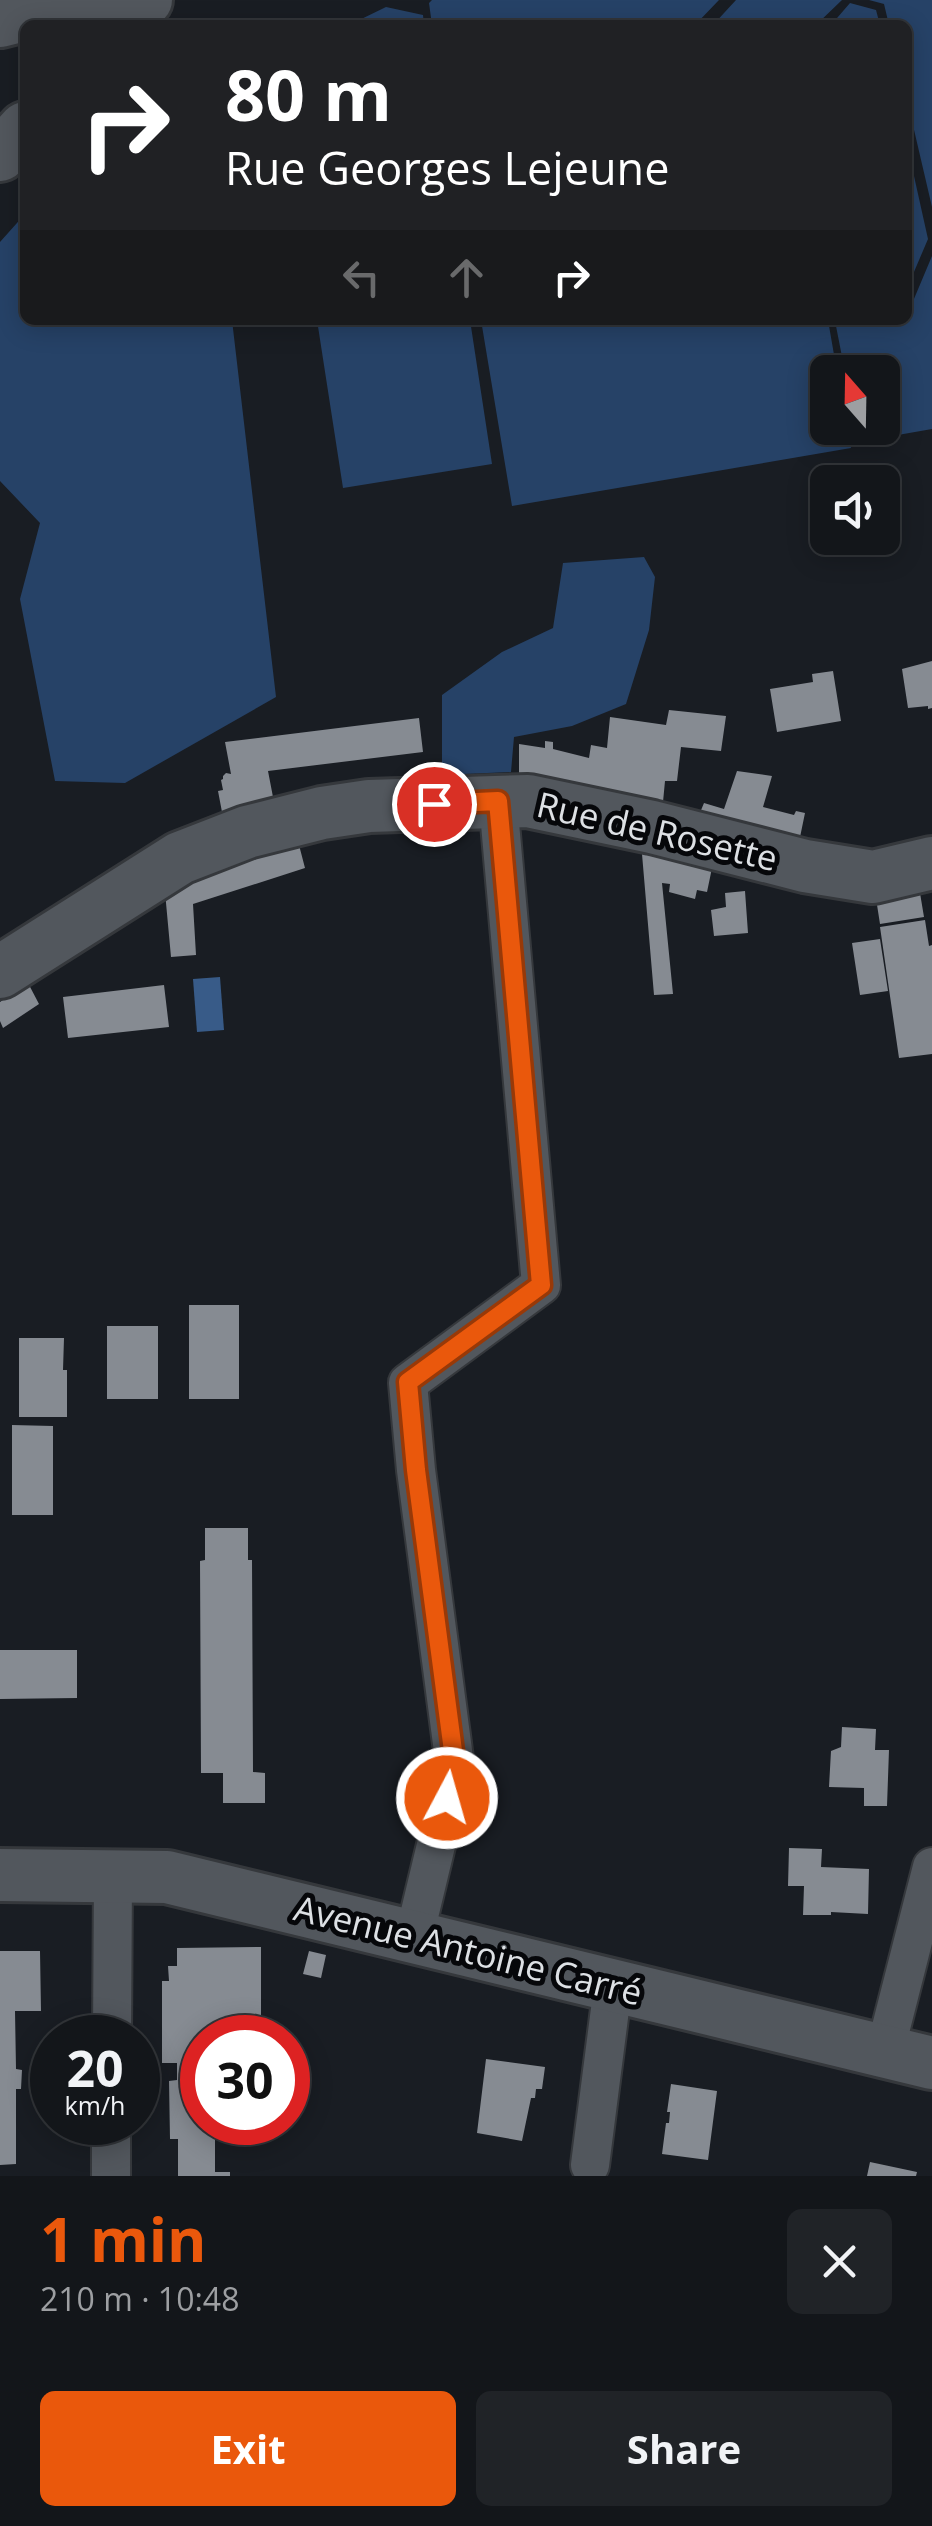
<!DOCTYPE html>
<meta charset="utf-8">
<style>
:root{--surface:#13161a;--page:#202327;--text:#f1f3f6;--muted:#9d9fa2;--line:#323539;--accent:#ea580c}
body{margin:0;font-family:"Open Sans",sans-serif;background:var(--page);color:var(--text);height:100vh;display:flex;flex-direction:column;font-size:38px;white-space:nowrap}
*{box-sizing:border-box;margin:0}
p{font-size:32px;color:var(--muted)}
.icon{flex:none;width:55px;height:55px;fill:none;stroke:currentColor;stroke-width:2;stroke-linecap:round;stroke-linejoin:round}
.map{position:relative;height:2176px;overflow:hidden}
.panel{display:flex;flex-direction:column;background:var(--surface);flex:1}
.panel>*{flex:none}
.hud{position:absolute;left:20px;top:20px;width:892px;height:305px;border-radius:15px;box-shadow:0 5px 25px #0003,0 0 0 2px var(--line);background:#202124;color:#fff;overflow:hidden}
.needle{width:65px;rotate:340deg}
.tools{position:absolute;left:810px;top:355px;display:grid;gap:20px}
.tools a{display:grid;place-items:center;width:90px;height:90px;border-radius:15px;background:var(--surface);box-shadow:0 5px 25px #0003,0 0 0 2px var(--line);font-size:50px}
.speed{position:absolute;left:30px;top:2015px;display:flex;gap:20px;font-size:50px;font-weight:700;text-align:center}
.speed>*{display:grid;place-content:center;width:130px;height:130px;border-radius:50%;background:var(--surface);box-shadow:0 5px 25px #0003,0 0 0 2px var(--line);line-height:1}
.speed small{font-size:25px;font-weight:400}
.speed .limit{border:15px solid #d22;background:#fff;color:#111}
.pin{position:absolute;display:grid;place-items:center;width:85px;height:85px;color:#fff;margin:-42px;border:5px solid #fff;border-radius:50%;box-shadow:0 2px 10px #0007}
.me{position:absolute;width:110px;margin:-55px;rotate:6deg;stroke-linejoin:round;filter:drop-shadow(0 0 8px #0008)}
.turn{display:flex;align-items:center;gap:35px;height:210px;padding:0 40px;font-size:45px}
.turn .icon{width:130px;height:130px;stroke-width:2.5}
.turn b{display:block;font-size:70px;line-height:85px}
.lanes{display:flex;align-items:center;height:95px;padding:0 40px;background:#0003;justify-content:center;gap:50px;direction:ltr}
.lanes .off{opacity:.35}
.round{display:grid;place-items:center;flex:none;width:105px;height:105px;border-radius:15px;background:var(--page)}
.headline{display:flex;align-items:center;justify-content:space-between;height:170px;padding:0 40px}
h1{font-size:60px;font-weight:700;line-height:75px;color:var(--accent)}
.primary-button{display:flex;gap:20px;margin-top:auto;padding:20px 40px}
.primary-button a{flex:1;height:115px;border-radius:15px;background:var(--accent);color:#fff;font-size:40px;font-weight:700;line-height:115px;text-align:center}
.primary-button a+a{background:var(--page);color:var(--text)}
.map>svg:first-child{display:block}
</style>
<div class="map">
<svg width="932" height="2176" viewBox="0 0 932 2176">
<rect width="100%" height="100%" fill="#191d23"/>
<!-- green -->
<path fill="#264267" d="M432 0H719L695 25H432L429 3Z
M736 0H842L816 25H713Z
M869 0H932V207L908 104V25H889L884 4Z
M850 3 876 10 880 25H831Z
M386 7 423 15 424 25H349Z
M908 149 928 239 908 286Z
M25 214V320H232L276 697 125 783 55 781 20 599 40 523 0 481V242Z
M932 256V429L858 442 855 428H882V372H845L836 326 859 320H908V307L911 306Z
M317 320H470L492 464 343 488Z
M481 320H828L837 372H828V428H847L851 448 512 506Z
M644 557 655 577 649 630 626 704 572 726 514 737 511 772 442 775V695L502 652 553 628 563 563Z"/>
<!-- water -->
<path fill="#385b88" d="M220 977 224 1030 197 1032 193 979Z"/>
<!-- building -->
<path fill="#868b92" d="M932 661V708L928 709V706L908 708 902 669Z
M833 671 841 721 777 732 770 689 813 682 812 674Z
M669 710 726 716 721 751 681 747 677 781H665L663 802 519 779V744L545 748V741L553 742V749L589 758 591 745 607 748 610 717 666 725Z
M419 718 423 752 268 771 273 797 222 812 218 791 223 790 221 780 223 779V776L226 773 231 774 225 742Z
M737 771 772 776 763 807 794 815 796 811 805 813 799 842 699 815 704 803 724 809Z
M299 845 305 868 193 904 196 955 171 957 165 892 189 879Z
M642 854 712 868 707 892 697 890 695 899 669 892 670 884 662 883 673 994 654 995Z
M919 887 924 917 880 924 875 892Z
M745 891 748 933 714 936 711 910 726 907 725 893Z
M925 920 929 946 932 945V1054L899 1058 880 927Z
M880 939 888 991 860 995 852 943Z
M28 983 39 1004 3 1028 0 1021V1002Z
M164 985 169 1027 68 1038 63 997Z
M189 1305H239V1399H189Z
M107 1326H158V1399H107Z
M19 1338H64L63 1370H67V1417H19Z
M12 1425 53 1426V1515H12Z
M205 1528H248V1560H252L253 1772 265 1773V1803H223V1773H201L200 1561 205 1560Z
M0 1650H77V1698L0 1699Z
M842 1727 876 1729 875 1750H889L887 1806H864V1788L829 1787 831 1751 841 1747Z
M789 1848 822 1849 821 1867 869 1869 868 1914 831 1912V1915H803L804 1886H788Z
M261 1947V2038H202V2122H229V2140H215V2172H230V2176H178V2139H170L169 2081 177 2080V2063H162V1981H169L168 1966H177V1948Z
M0 1951H40L41 2011H15L16 2069 22 2070 21 2089H16V2164L0 2165Z
M309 1951 326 1955 321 1978 303 1974Z
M486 2059 545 2067 542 2089H536L535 2098H531L522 2141 477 2133Z
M671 2084 717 2091 708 2160 662 2154 666 2123H669L670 2112H667Z
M870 2162 917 2172 916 2176H867Z"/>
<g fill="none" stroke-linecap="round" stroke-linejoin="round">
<!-- street casing -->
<g stroke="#35383c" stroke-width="42">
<path id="street" d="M414 1937 455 1766 416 1470 408 1383 541 1285 498 801
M112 2038 113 1875
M885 2051 932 1867
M590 2165 613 1986
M111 2176V2122"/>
</g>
<!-- secondary casing -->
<g stroke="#35383c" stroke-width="58">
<path id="secondary" d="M0 21 72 3 98 0
M122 25 146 0
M0 155 25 128
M0 972 180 858 247 832 322 813 369 806 528 801 652 827 805 866 873 877 932 863
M0 1875 167 1877 932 2063"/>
</g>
<!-- street -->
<use href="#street" stroke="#52575d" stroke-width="38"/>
<!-- secondary -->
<use href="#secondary" stroke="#52575d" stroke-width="52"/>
</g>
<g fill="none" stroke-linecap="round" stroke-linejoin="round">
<!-- route casing -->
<g stroke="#983908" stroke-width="25">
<path id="route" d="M434 804 498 801 541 1285 408 1382 416 1470 455 1766 447 1798"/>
</g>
<!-- route -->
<use href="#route" stroke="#ea580c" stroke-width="18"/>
</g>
<g text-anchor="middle" stroke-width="10" stroke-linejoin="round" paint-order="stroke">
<!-- street labels -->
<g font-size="35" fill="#dde0e4" stroke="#06070a">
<text transform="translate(657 832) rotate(13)" y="12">Rue de Rosette</text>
<text transform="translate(468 1951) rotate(14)" y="12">Avenue Antoine Carré</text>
</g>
</g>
</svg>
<div class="tools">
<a><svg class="needle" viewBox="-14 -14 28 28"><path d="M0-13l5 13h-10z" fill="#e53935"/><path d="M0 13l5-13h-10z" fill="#9d9fa2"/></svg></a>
<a><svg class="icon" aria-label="sound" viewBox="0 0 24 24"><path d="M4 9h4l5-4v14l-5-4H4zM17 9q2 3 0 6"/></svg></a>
</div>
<div class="speed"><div>20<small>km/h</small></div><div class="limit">30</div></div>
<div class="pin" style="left:434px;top:804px;background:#d93025"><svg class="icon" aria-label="arrive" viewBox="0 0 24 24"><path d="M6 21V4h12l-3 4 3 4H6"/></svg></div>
<svg class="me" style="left:447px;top:1798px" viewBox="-20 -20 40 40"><circle r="17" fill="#ea580c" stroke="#fff" stroke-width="3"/><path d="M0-11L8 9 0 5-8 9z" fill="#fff"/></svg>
<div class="hud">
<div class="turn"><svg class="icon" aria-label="right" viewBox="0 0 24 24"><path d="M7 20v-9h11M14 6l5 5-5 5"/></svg><div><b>80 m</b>Rue Georges Lejeune</div></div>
<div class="lanes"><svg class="icon off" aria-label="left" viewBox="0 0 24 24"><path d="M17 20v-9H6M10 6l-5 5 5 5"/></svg><svg class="icon off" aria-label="ahead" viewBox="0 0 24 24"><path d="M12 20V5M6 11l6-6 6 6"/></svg><svg class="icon" aria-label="right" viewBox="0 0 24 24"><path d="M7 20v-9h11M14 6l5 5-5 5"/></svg></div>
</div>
</div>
<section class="panel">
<div class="headline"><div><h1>1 min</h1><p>210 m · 10:48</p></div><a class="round"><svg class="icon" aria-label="close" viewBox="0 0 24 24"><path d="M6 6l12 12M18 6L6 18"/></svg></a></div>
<div class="primary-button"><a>Exit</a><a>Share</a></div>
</section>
